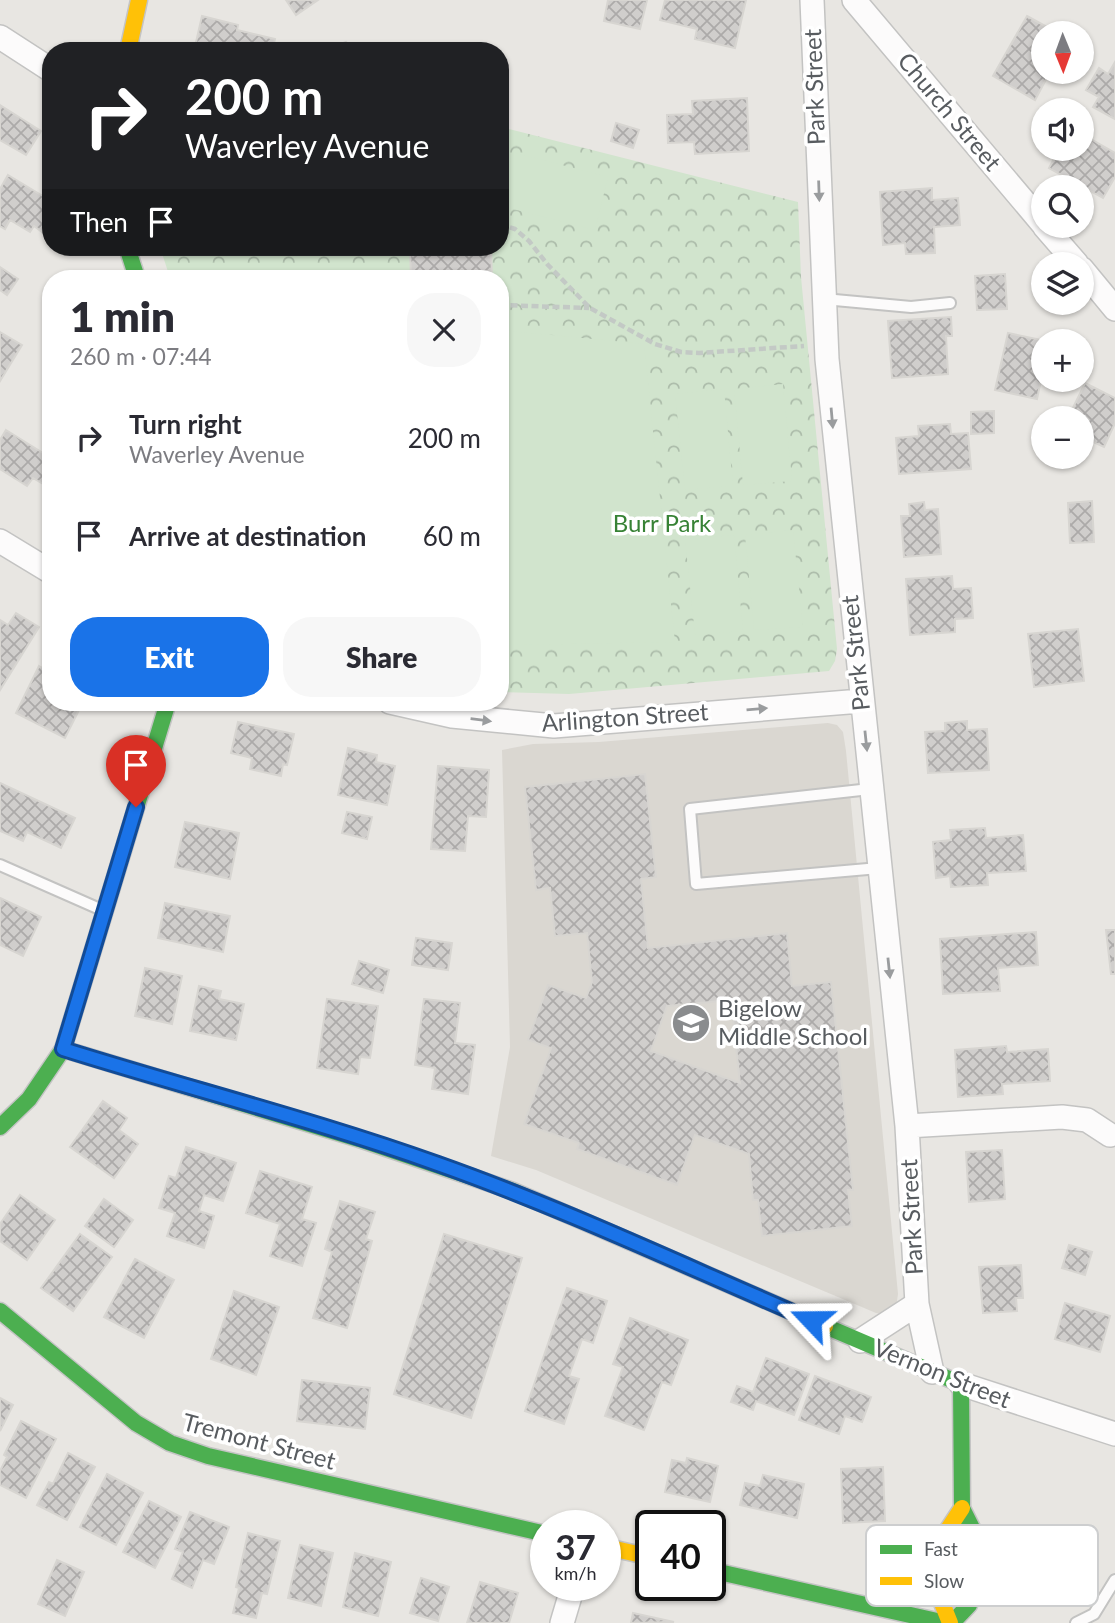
<!DOCTYPE html>
<meta charset="utf-8">
<style>
:root{--surface:#fff;--page:#f7f7f7;--text:#2b2b33;--muted:#7c7c81;--accent:#1a73e8}
body{margin:0;font-family:Lato,sans-serif;background:var(--page);color:var(--text);height:100vh;display:flex;flex-direction:column;font-size:26px;white-space:nowrap}
*{box-sizing:border-box;margin:0}
p{font-size:23px;color:var(--muted)}
.icon{flex:none;width:38px;height:38px;fill:none;stroke:currentColor;stroke-width:2;stroke-linecap:round;stroke-linejoin:round}
.map{position:relative;flex:1;overflow:hidden}
.side{position:absolute;left:42px;top:270px;width:467px;height:441px;display:flex;flex-direction:column;background:var(--surface);border-radius:28px;box-shadow:0 2px 5px #0004}
.side>*{flex:none}
.top-card{position:absolute;left:42px;top:42px;width:467px;height:214px;border-radius:28px;box-shadow:0 2px 5px #0004;background:#202124;color:#fff;overflow:hidden}
.needle{width:46px;rotate:179deg}
.buttons{position:absolute;left:1031px;top:21px;display:grid;gap:14px}
.buttons a{display:grid;place-items:center;width:63px;height:63px;border-radius:50%;background:var(--surface);box-shadow:0 2px 5px #0004;font-size:35px}
.speed{position:absolute;left:530px;top:1510px;display:flex;gap:14px;font-size:35px;font-weight:700;text-align:center}
.speed>*{display:grid;place-content:center;width:91px;height:91px;border-radius:50%;background:var(--surface);box-shadow:0 2px 5px #0004;line-height:1}
.speed small{font-size:18px;font-weight:400}
.speed .limit{border:4px solid #111;border-radius:10px;background:#fff;color:#111}
.pin{position:absolute;display:grid;place-items:center;width:60px;height:60px;color:#fff;margin:-72px -30px;border-radius:50% 50% 50% 0;rotate:-45deg;box-shadow:0 0 7px #0007}
.pin .icon{rotate:45deg}
.me{position:absolute;width:77px;margin:-38px;rotate:293deg;stroke-linejoin:round;filter:drop-shadow(0 0 5px #0008)}
.turn{display:flex;align-items:center;gap:24px;height:147px;padding:0 28px;font-size:32px}
.turn .icon{width:91px;height:91px;stroke-width:2.5}
.turn b{display:block;font-size:49px;line-height:60px}
.then{display:flex;align-items:center;height:66px;padding:0 28px;background:#0003;gap:14px;font-size:26px}
.round{display:grid;place-items:center;flex:none;width:74px;height:74px;border-radius:28px;background:var(--page)}
.head{display:flex;align-items:center;justify-content:space-between;height:119px;padding:0 28px}
h1{font-size:42px;font-weight:800;line-height:52px}
.cta{display:flex;gap:14px;margin-top:auto;padding:14px 28px}
.cta a{flex:1;height:80px;border-radius:28px;background:var(--accent);color:#fff;font-size:28px;font-weight:800;line-height:80px;text-align:center}
.cta a+a{background:var(--page);color:var(--text)}
ul{padding:0;list-style:none}
li{display:flex;align-items:center;gap:21px;height:98px;padding:0 28px}
li div{flex:1}
li b{display:block;font-size:26px}
li em{font-style:normal}
.map>svg:first-child{display:block}
</style>
<div class="map">
<svg width="1115" height="1623" viewBox="0 0 1115 1623">
<defs>
<pattern id="park-crowns" width="20" height="18" patternUnits="userSpaceOnUse" patternTransform="scale(1.75)"><rect width="20" height="18" fill="#d1e4cd"/><path d="M2 6a3 3 0 1 1 6 0M12 15a3 3 0 1 1 6 0" fill="none" stroke="#acbcaa"/></pattern>
<pattern id="building-cross-hatch" width="8" height="8" patternUnits="userSpaceOnUse" patternTransform="scale(1.75)"><rect width="8" height="8" fill="#d0cecc"/><path d="M0 0l8 8M0 8l8-8" fill="none" stroke="#acaaa9"/></pattern>
</defs>
<rect width="100%" height="100%" fill="#e8e6e2"/>
<!-- education -->
<path fill="#dad7d1" d="M828 723 837 725 843 732 846 751 898 1294 896 1308 888 1315 876 1313 536 1170 491 1156 510 1047 502 750 533 744 599 742Z"/>
<!-- park -->
<path fill="url(#park-crowns)" d="M501 127 798 202 801 277 837 649 835 661 829 671 569 694 501 692 500 278H170L160 247H500Z"/>
<!-- garden -->
<path fill="#d1e4cd" d="M512 152 608 177 595 230 501 206Z
M501 330 644 344 675 642 501 645Z
M783 384 792 481 743 485 734 389Z
M724 389 733 486 685 490 675 394Z
M793 530 803 627 754 630 745 535Z
M734 535 743 631 695 635 685 539Z"/>
<!-- building -->
<path fill="url(#building-cross-hatch)" stroke="#d7d5d1" stroke-width="2" fill-rule="evenodd" d="M286 0H318L296 15Z
M608 0H647L640 29 604 21Z
M665 0H746L735 48 695 39 697 29 660 20Z
M202 16 238 25 237 30 275 39 272 51H194Z
M1027 16 1047 27 1038 43 1043 46V72H1050L1035 100 993 76Z
M346 42 357 51H330L331 48Z
M1115 62V119L1093 107 1099 97 1086 90 1099 68 1108 74Z
M747 98 749 151 695 154 694 142 668 143 667 115 693 114 692 101Z
M0 105 41 131 26 155 0 140Z
M616 123 639 130 633 148 611 141Z
M1082 134 1115 153V177L1103 198 1049 168 1059 149H1082Z
M8 175 51 201 43 213 51 219 42 232 34 226 30 232 10 220 5 229 0 226V189Z
M932 188V200L958 198 960 225 934 227 935 253 906 254 905 243 883 245 880 192Z
M410 247H491L492 278H463L462 276 411 278Z
M0 267 18 279 7 295 0 290Z
M1005 274 1007 309 977 310 975 276Z
M951 317 952 336H946L948 374 892 378 888 321Z
M0 332 22 345 0 381Z
M1008 333 1046 341H1043V371L1037 399 995 390Z
M1085 383 1115 398V423L1104 447 1089 440 1082 456V418H1068Z
M994 411V433L971 434V412Z
M950 424 951 434 968 433 971 469 899 474 896 438 919 436 918 426Z
M6 430 51 458V472L43 484 33 478 27 486 0 469V440Z
M1092 501 1094 542 1070 543 1068 503Z
M924 502 925 510 938 509 941 554 904 557 901 516H910L909 504Z
M952 576 953 589 971 588 973 618 955 619V632L910 635 906 579Z
M16 613 39 627 0 690V620L8 625Z
M1078 629 1084 681 1034 687 1028 634Z
M39 666 48 671 51 666V702H83L65 738 16 713Z
M967 721V730L987 729 989 770 928 773 925 732 945 731V723Z
M238 722 294 734 287 765 283 764 281 776 250 769 252 758 231 753Z
M348 748 377 755 376 762 395 766 387 805 338 795Z
M438 766 489 770 486 817 468 816 465 851 431 849Z
M645 774 656 877 641 879 648 948 787 933 792 986 831 982 853 1190H848L852 1226 762 1236 758 1200H753L749 1154 695 1135 677 1185 577 1149 579 1143 524 1124 551 1048 528 1040 548 985 586 998 592 982 587 933 555 936 550 888 536 890 525 787ZM731 1000 740 1083 651 1051 667 1006Z
M0 783 75 818 61 848 27 832 23 841 0 831Z
M347 812 372 817 367 839 342 833Z
M185 822 239 833 230 879 175 867Z
M985 828 986 838 1023 835 1026 871 987 873 988 885 951 887 950 876 936 878 933 842 951 840 950 830Z
M0 898 41 917 23 956 0 945Z
M165 903 230 916 223 952 158 938Z
M1106 930H1115V974H1111Z
M1036 932 1038 965 998 968 1000 991 943 994 940 939Z
M416 938 452 943 448 970 412 965Z
M359 961 389 970 383 993 352 984Z
M145 968 182 976 172 1024 135 1016Z
M199 986 221 991 219 999 244 1004 236 1040 190 1031Z
M327 999 378 1006 370 1058 360 1057 358 1074 317 1068Z
M424 999 460 1003 455 1043 475 1045 468 1094 432 1089 435 1068 415 1065Z
M1006 1046 1007 1052 1048 1049 1050 1081 1002 1084 1003 1094 958 1097 955 1050Z
M103 1101 127 1118 119 1130 138 1144 114 1178 70 1147Z
M186 1147 236 1163 223 1201 204 1195 199 1211 214 1216 204 1248 167 1236 175 1213 159 1208 169 1176 176 1178Z
M1002 1150 1005 1199 969 1202 966 1152Z
M260 1171 312 1187 302 1219 316 1223 302 1266 270 1256 280 1224 246 1213Z
M20 1195 55 1220 27 1260 0 1241V1224Z
M104 1199 133 1220 114 1247 85 1226Z
M340 1201 375 1212 366 1239 372 1241 347 1328 313 1318 332 1252 325 1249Z
M80 1234 112 1257 73 1311 41 1288Z
M444 1234 522 1258 471 1418 394 1394Z
M1069 1245 1092 1252 1085 1275 1062 1268Z
M135 1259 174 1280 144 1338 104 1317Z
M1021 1265 1023 1298H1016L1017 1311 983 1313 979 1267Z
M567 1288 607 1301 593 1343 582 1339 569 1376 579 1379 564 1424 525 1411Z
M234 1291 279 1307 256 1375 211 1359Z
M1065 1303 1110 1316 1100 1352 1055 1339Z
M630 1318 688 1340 671 1385 662 1382 644 1430 605 1416 623 1367 613 1364Z
M766 1358 809 1374 794 1415 756 1401 753 1410 731 1402 737 1386 753 1392Z
M815 1376 871 1397 862 1422 845 1416 839 1434 799 1420Z
M302 1380 370 1388 365 1429 297 1421Z
M0 1398 13 1405 0 1431Z
M21 1421 56 1439 26 1498 0 1485V1471L7 1457 4 1455Z
M68 1453 95 1467 67 1520 37 1505 49 1482 53 1484Z
M687 1458 718 1466 710 1502 665 1492 672 1460 686 1463Z
M883 1467 885 1521 843 1523 841 1469Z
M107 1474 143 1493 116 1545 80 1527Z
M763 1475 804 1484 797 1518 740 1505 745 1483 760 1486Z
M149 1501 181 1517 155 1568 123 1552Z
M190 1512 229 1527 214 1564 203 1560 192 1588 172 1579 183 1552 175 1549Z
M248 1533 280 1541 267 1594 262 1593 256 1618 233 1613 239 1588 236 1587Z
M300 1545 333 1553 321 1606 288 1598Z
M355 1553 391 1562 378 1616 343 1607Z
M57 1560 84 1572 65 1616 38 1604Z
M421 1578 449 1587 438 1621 410 1613Z
M480 1582 518 1593 509 1623H467Z
M633 1613 674 1622 631 1623Z"/>
<g fill="none" stroke-linecap="round" stroke-linejoin="round">
<!-- lane casing -->
<g stroke="#c3c3c2" stroke-width="14">
<path id="lane" d="M824 299 911 307 950 303
M870 789 690 809 696 884 879 868
M0 865 102 910
M1076 1623 1094 1614 1115 1580"/>
</g>
<!-- street casing -->
<g stroke="#c3c3c2" stroke-width="26">
<path id="street" d="M812 0 827 359 907 1126 917 1304 932 1372
M854 0 1043 224
M0 37 51 70
M1044 226 1077 264
M1082 269 1115 309
M0 541 51 572
M390 702 452 716 554 726 861 701
M907 1126 1062 1117 1087 1120 1110 1135
M860 1341 917 1304
M961 1384 1115 1434
M562 1623 573 1586"/>
</g>
<!-- fast casing -->
<g stroke="#c4c4c4" stroke-width="19">
<path id="fast" d="M127 247 137 278
M63 1049 359 1139 513 1191 629 1241
M0 1127 29 1099 63 1049 168 702
M0 1311 136 1423 170 1443 208 1456 546 1534
M825 1326 961 1384 962 1508 978 1540V1564L975 1586 969 1605 952 1623
M710 1570 946 1623"/>
</g>
<!-- slow casing -->
<g stroke="#c4c4c4" stroke-width="19">
<path id="slow" d="M128 51 139 0
M629 1241 825 1326
M606 1547 651 1557
M950 1623 934 1583 939 1543 962 1508"/>
</g>
<!-- path -->
<path stroke="#c3c9c5" stroke-width="4.5" stroke-dasharray="7 3.5" stroke-linecap="butt" d="M500 224 515 229 529 241 548 265 590 308 655 344 681 352 699 353 804 346
M500 305 589 308"/>
<!-- lane -->
<use href="#lane" stroke="#fcfbfb" stroke-width="10"/>
<!-- street -->
<use href="#street" stroke="#fcfbfb" stroke-width="23"/>
<!-- fast -->
<use href="#fast" stroke="#4caf50" stroke-width="16"/>
<!-- slow -->
<use href="#slow" stroke="#ffc107" stroke-width="16"/>
</g>
<!-- one-way arrows -->
<defs><path id="oneway-solid" d="M-6-.8H1V-3.2L6.5 0L1 3.2V.8H-6Z" transform="scale(1.75)"/></defs>
<g fill="#9a9c9e">
<use href="#oneway-solid" transform="translate(819 191) rotate(88)"/>
<use href="#oneway-solid" transform="translate(832 418) rotate(85)"/>
<use href="#oneway-solid" transform="translate(757 709) rotate(-5)"/>
<use href="#oneway-solid" transform="translate(481 720) rotate(7)"/>
<use href="#oneway-solid" transform="translate(866 741) rotate(84)"/>
<use href="#oneway-solid" transform="translate(889 968) rotate(84)"/>
</g>
<g fill="none" stroke-linecap="round" stroke-linejoin="round">
<!-- route casing -->
<g stroke="#114b97" stroke-width="18">
<path id="route" d="M136 807 63 1049C187 1088 315 1120 438 1164 565 1209 687 1267 811 1320"/>
</g>
<!-- route -->
<use href="#route" stroke="#1a73e8" stroke-width="12"/>
</g>
<!-- icons -->
<defs>
<g id="school-disc" transform="scale(2.0125)"><circle r="9.5" fill="#8a8c8e" stroke="#fff"/><path d="M0-5L7-2L0 1L-7-2ZM-4 1L0 2.5L4 1V4Q0 6-4 4Z" fill="#fff"/></g>
</defs>
<g fill-rule="evenodd">
<use href="#school-disc" x="691" y="1023"/>
</g>
<g text-anchor="middle" stroke-width="7" stroke-linejoin="round" paint-order="stroke">
<!-- street labels -->
<g font-size="24" fill="#585c60" stroke="#fff">
<text transform="translate(815 87) rotate(-92)" y="8">Park Street</text>
<text transform="translate(949 112) rotate(50)" y="8">Church Street</text>
<text transform="translate(856 653) rotate(-96)" y="8">Park Street</text>
<text transform="translate(625 718) rotate(-4)" y="8">Arlington Street</text>
<text transform="translate(912 1217) rotate(-93)" y="8">Park Street</text>
<text transform="translate(942 1374) rotate(22)" y="8">Vernon Street</text>
<text transform="translate(259 1442) rotate(15)" y="8">Tremont Street</text>
</g>
<!-- park labels -->
<g font-size="24" fill="#378235" stroke="#fff">
<text x="662" y="532">Burr Park</text>
</g>
<!-- poi labels -->
<g font-size="24" fill="#585c60" stroke="#fff" text-anchor="start">
<text x="718" y="1017">Bigelow<tspan x="718" dy="28">Middle School</tspan></text>
</g>
</g>
<!-- legend -->
<rect x="866" y="1525" width="232" height="81" rx="10" fill="#fff" stroke="#cdcecf" stroke-width="2"/>
<rect x="880" y="1545" width="32" height="9" fill="#4caf50"/>
<rect x="880" y="1577" width="32" height="8" fill="#ffc107"/>
<g font-size="19" fill="#585c60">
<text x="924" y="1556">Fast</text>
<text x="924" y="1588">Slow</text>
</g>
</svg>
<div class="buttons">
<a><svg class="needle" viewBox="-14 -14 28 28"><path d="M0-13l5 13h-10z" fill="#e53935"/><path d="M0 13l5-13h-10z" fill="#7c7c81"/></svg></a>
<a><svg class="icon" aria-label="sound" viewBox="0 0 24 24"><path d="M4 9h4l5-4v14l-5-4H4zM17 9q2 3 0 6"/></svg></a>
<a><svg class="icon" aria-label="search" viewBox="0 0 24 24"><circle cx="10" cy="10" r="6"/><path d="M15 15l6 6"/></svg></a>
<a><svg class="icon" aria-label="layers" viewBox="0 0 24 24"><path d="M12 4l9 5-9 5-9-5zM3 14l9 5 9-5"/></svg></a>
<a>+</a>
<a>−</a>
</div>
<div class="speed"><div>37<small>km/h</small></div><div class="limit">40</div></div>
<div class="pin" style="left:136px;top:807px;background:#d93025"><svg class="icon" aria-label="arrive" viewBox="0 0 24 24"><path d="M6 21V4h12l-3 4 3 4H6"/></svg></div>
<svg class="me" style="left:811px;top:1320px" viewBox="-20 -20 40 40"><path d="M0-17L14 15 0 8-14 15z" fill="#1a73e8" stroke="#fff" stroke-width="4"/></svg>
<div class="top-card">
<div class="turn"><svg class="icon" aria-label="right" viewBox="0 0 24 24"><path d="M7 20v-9h11M14 6l5 5-5 5"/></svg><div><b>200 m</b>Waverley Avenue</div></div>
<div class="then">Then<svg class="icon" aria-label="arrive" viewBox="0 0 24 24"><path d="M6 21V4h12l-3 4 3 4H6"/></svg></div>
</div>
<section class="side">
<div class="head"><div><h1>1 min</h1><p>260 m · 07:44</p></div><a class="round"><svg class="icon" aria-label="close" viewBox="0 0 24 24"><path d="M6 6l12 12M18 6L6 18"/></svg></a></div>
<ul>
<li><svg class="icon" aria-label="right" viewBox="0 0 24 24"><path d="M7 20v-9h11M14 6l5 5-5 5"/></svg><div><b>Turn right</b><p>Waverley Avenue</p></div><em>200 m</em></li>
<li><svg class="icon" aria-label="arrive" viewBox="0 0 24 24"><path d="M6 21V4h12l-3 4 3 4H6"/></svg><div><b>Arrive at destination</b></div><em>60 m</em></li>
</ul>
<div class="cta"><a>Exit</a><a>Share</a></div>
</section>
</div>
